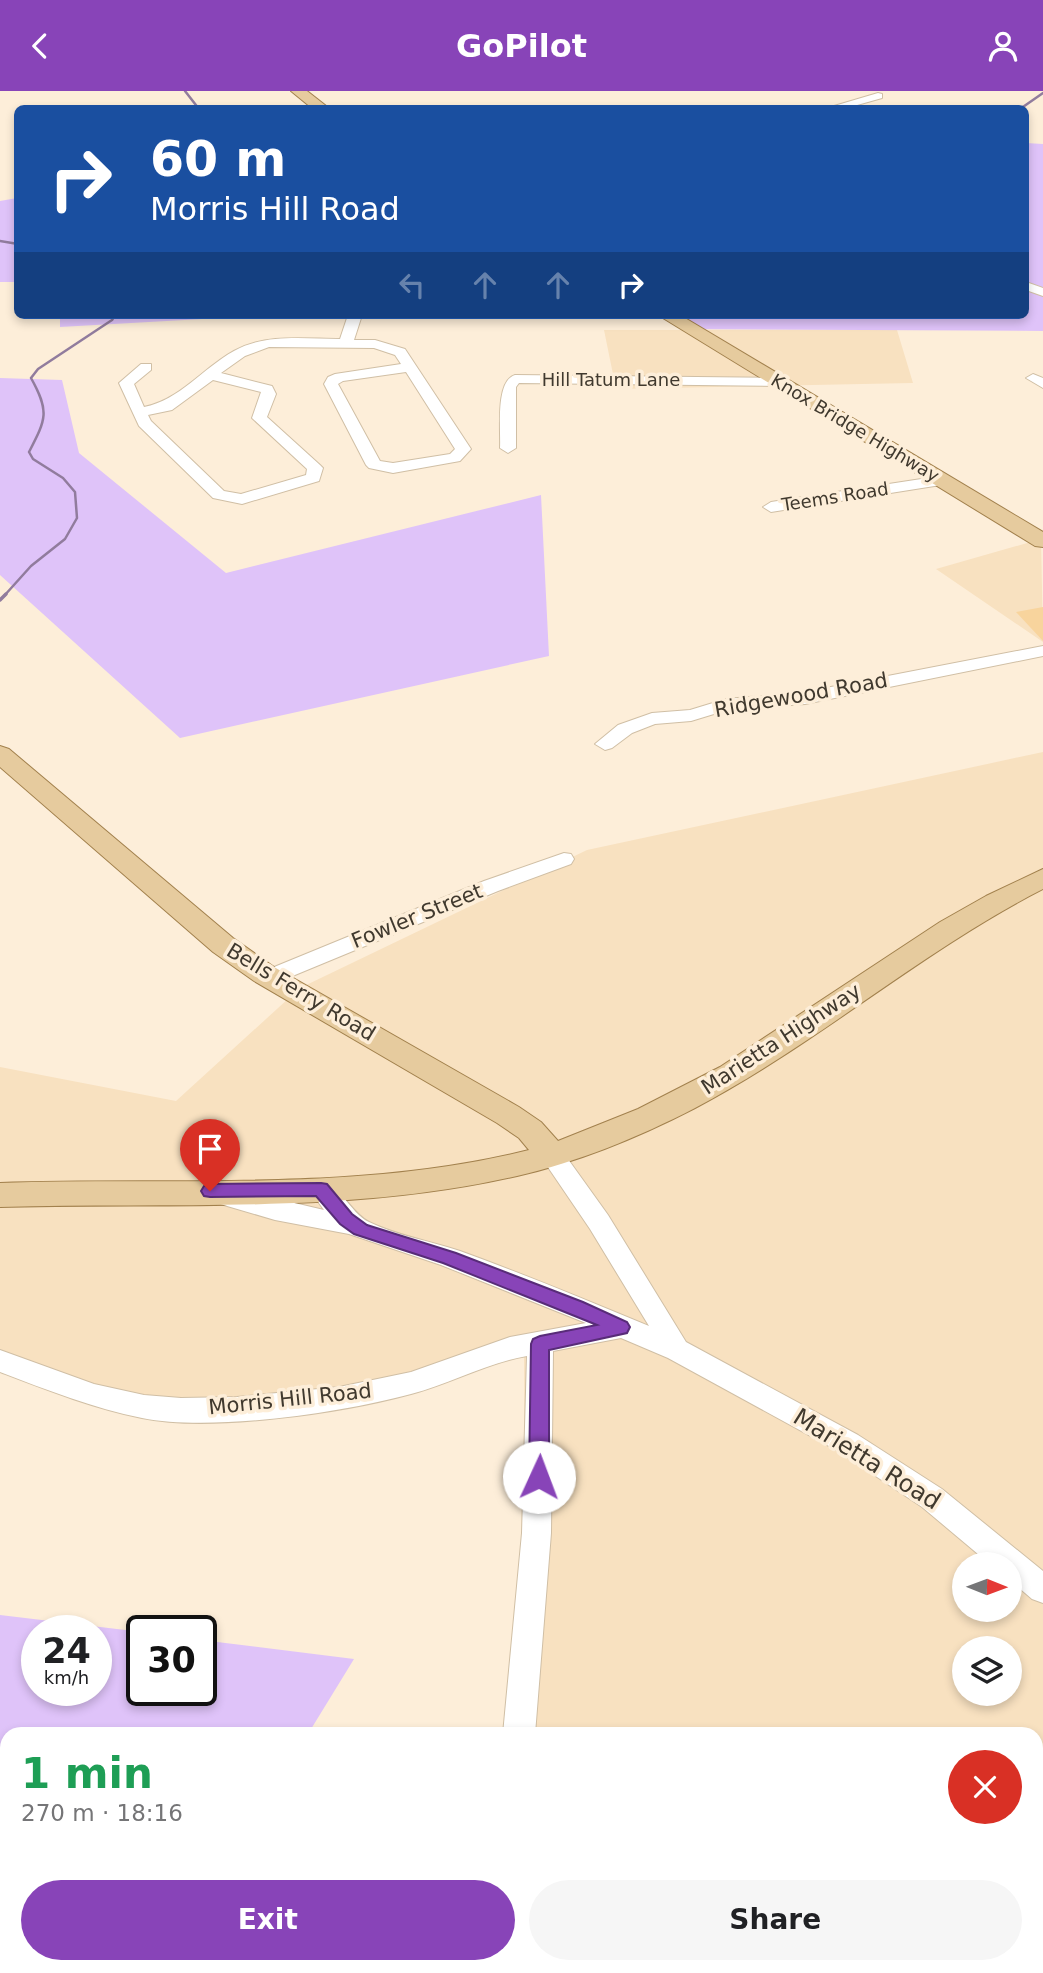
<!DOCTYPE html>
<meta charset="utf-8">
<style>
:root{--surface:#fff;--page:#f6f6f6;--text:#202124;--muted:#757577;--accent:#8844b8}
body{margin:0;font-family:"DejaVu Sans",sans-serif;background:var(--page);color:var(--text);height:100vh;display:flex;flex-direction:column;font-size:26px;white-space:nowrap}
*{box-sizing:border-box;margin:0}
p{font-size:23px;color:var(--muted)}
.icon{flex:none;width:38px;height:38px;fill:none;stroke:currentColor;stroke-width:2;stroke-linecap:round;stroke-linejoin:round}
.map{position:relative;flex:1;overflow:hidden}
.side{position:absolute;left:0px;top:1636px;width:1043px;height:247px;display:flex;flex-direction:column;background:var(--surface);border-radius:21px 21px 0 0;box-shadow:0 4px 10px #0003}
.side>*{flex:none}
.banner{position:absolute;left:14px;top:14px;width:1015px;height:214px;border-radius:10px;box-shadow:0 4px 10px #0003;background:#1a4fa0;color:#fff;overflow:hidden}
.needle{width:46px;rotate:91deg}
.fabs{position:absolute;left:952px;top:1461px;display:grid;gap:14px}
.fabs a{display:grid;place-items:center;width:70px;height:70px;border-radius:50%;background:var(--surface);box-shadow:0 4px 10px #0003;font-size:35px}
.speed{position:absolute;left:21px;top:1524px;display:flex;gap:14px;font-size:35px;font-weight:700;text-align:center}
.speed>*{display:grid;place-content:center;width:91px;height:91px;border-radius:50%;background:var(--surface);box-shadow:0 4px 10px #0003;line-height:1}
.speed small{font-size:18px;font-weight:400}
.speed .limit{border:4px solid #111;border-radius:10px;background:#fff;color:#111}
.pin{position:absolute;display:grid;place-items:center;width:60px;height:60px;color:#fff;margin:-72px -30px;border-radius:50% 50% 50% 0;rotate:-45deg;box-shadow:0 0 7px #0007}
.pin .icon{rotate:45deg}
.me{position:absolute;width:77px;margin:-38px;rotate:2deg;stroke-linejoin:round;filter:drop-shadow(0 0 5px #0008)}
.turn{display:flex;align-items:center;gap:24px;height:147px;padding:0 21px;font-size:32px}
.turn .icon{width:91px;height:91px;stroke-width:2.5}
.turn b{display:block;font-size:49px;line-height:60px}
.lanes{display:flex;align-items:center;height:66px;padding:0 21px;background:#0003;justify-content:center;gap:35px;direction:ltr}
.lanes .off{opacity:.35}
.round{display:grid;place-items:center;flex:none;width:74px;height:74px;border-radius:37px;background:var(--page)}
.head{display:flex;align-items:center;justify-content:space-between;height:119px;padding:0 21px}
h1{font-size:42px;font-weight:700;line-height:52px;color:#1e9e55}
.action{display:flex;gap:14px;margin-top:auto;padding:14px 21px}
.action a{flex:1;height:80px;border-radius:42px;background:var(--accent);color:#fff;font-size:28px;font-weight:700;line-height:80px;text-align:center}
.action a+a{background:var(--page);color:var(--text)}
header{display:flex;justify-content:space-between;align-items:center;height:91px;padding:0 21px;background:var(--accent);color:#fff;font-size:32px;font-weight:700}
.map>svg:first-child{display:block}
</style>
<header><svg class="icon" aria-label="back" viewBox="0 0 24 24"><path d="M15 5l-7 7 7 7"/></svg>GoPilot<svg class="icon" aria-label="person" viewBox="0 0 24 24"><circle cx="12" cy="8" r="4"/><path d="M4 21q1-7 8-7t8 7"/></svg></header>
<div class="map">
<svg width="1043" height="1882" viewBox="0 0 1043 1882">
<rect width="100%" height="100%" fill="#fdeed9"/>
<!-- built -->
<path fill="#f8e1c0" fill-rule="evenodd" d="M604 239H897L913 292 616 298Z
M1041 448 1043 551 936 478Z
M1043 661V1779L1036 1807V1643H525L524 1258 364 1303 156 1312 0 1273V976L176 1010 300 897 587 759ZM964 1474H1010V1519H964ZM964 1558H1010V1603H964Z"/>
<!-- green -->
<path fill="#dfc3f9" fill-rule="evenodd" d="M1026 52 1043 53V240L681 238 657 224H1026Z
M17 107V191H0V110Z
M60 224H274L60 236Z
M0 287 62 289 79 362 226 482 541 404 549 565 180 647 0 484Z
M0 1524 142 1541V1600H201V1549L354 1568 308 1643H7V1876H166L162 1882H0ZM96 1540V1600H37V1540Z
M1043 1779V1882H1017L1018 1876H1036V1807Z
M446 1876H934L947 1882H443Z"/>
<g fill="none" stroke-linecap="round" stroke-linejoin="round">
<!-- stream-far1 -->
<path stroke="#917c9d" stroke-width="2.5" d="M185 0 199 18
M1020 18 1043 2
M0 150 18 153
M4 505 31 475 65 448 77 427 75 401 63 387 33 368 29 361C46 328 50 321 31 287L38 278 112 229 115 224"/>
<!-- stream -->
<path stroke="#917c9d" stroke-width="3.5" d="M0 509 6 503"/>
</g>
<!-- building -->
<path fill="#f8d49d" d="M1043 516V550L1016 521Z"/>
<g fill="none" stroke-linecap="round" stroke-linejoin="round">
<!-- minor casing -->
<g stroke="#d0bfa5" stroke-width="2">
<path id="minor" d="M878 2 882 3V7L843 18H824Z
M1026 191 1043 197V205L1026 199Z
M348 224H362L354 249H375L405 258 471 358 460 370 393 382 369 377 366 374 324 293 328 286 335 283 401 273 395 264 374 257 269 256 245 265 221 282 272 295 276 303 267 326 320 374 323 377 319 390 242 413 213 407 139 335 119 292 141 273H151V279L134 293 144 316C180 309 203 277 234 260 266 242 306 248 340 248ZM406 281 455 358 450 363 393 372 380 370 338 293 343 290ZM213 289 261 301 252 327 307 378 306 384 241 403 224 400 151 330 148 324 172 319Z
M1033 283 1043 287V297L1026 287Z
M515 284 777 287 784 291 777 295 519 292 516 296V357L508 362 500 357C501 339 495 290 515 284Z
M941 385 949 390 947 393 771 421 763 416 771 411Z
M1043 555V565L805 613 727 619 691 630 655 633 632 642 612 657 605 659 595 653 618 634 652 622 690 619 726 608 805 601Z
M564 762 571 763 574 768 571 773 498 800 278 891 270 893 262 891 259 886 262 881 484 790Z
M551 1054 560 1057 608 1124 686 1251 858 1344 942 1398 1043 1480V1512L1032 1508 1010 1489V1474H991L922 1416 838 1360 668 1267 621 1247 553 1260 551 1442 535 1643H503L522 1442 527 1265C486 1272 450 1293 411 1303 341 1322 211 1341 142 1327 93 1317 47 1299 0 1281V1259L94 1293 144 1304 181 1307 237 1306 339 1296 411 1281 510 1246 586 1232 441 1174 349 1143 275 1129 217 1112 214 1105 217 1098 226 1096 324 1119 309 1098 312 1091C337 1084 348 1121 369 1131 397 1145 431 1150 460 1160 524 1183 586 1209 649 1235L590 1138 539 1063 542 1057Z
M399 1876H434L432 1882H397Z"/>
</g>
<!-- major casing -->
<g stroke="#a2814d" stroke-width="2">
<path id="major" d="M291 0H307L330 18H313Z
M658 224H680L1043 441V456L1035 455Z
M0 655 9 658 233 847 274 876 519 1016 541 1031 558 1050 638 1018 720 976 940 831 986 805 1043 778V798C920 861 817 953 695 1017 639 1046 578 1071 517 1085 348 1124 172 1111 0 1116V1092C175 1086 357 1102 529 1059L519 1047 497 1032 254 890 213 861 0 676Z"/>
</g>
<!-- minor -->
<use href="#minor" fill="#fff" fill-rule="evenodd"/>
<!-- major -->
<use href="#major" fill="#e6cb9e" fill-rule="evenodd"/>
</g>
<!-- route -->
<path fill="#8844b8" stroke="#582c78" stroke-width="2" d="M321 1092 327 1093 352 1123 367 1134 456 1162 583 1211 627 1231 630 1236 627 1242 549 1259V1386L546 1392 539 1394 532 1392 529 1386 531 1253 533 1248 540 1245 597 1234 443 1172 354 1143 340 1133 316 1105 210 1106 204 1105 201 1100 204 1095 210 1093Z"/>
<g text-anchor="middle" stroke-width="7" stroke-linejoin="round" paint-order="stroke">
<!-- far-street labels -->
<g font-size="18" fill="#40392e" stroke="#fdeed9">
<text x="611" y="295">Hill Tatum Lane</text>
<text transform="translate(855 337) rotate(31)" y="6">Knox Bridge Highway</text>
<text transform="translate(835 406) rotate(-9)" y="6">Teems Road</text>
</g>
<!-- street labels -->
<g font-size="21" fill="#40392e" stroke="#fdeed9">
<text transform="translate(801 604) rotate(-10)" y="7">Ridgewood Road</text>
<text transform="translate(417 825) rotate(-22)" y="7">Fowler Street</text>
<text transform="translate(301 901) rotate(31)" y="7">Bells Ferry Road</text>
<text transform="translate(781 948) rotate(-33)" y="7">Marietta Highway</text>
<text transform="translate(290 1308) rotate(-6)" y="7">Morris Hill Road</text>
</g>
<!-- near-street labels -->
<g font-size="24" fill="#40392e" stroke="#fdeed9">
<text transform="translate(867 1368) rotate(32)" y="8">Marietta Road</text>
</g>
</g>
</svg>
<div class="fabs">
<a><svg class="needle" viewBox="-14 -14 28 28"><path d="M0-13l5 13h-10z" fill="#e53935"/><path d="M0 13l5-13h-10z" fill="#757577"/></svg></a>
<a><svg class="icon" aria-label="layers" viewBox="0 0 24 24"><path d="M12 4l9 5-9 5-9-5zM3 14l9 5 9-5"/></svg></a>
</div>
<div class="speed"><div>24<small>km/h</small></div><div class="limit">30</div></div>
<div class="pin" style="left:210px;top:1100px;background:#d93025"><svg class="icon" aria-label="arrive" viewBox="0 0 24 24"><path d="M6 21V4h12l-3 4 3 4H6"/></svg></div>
<svg class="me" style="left:539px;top:1386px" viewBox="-20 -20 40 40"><circle r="19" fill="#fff"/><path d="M0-13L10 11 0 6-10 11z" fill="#8844b8"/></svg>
<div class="banner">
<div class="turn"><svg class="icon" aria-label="right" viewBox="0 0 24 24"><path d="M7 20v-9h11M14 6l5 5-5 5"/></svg><div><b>60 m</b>Morris Hill Road</div></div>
<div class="lanes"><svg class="icon off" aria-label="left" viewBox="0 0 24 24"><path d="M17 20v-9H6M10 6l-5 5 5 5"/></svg><svg class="icon off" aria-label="ahead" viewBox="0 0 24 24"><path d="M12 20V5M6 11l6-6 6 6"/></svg><svg class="icon off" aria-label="ahead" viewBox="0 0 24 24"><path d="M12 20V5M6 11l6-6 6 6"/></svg><svg class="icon" aria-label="right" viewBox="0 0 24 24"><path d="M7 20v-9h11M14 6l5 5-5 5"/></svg></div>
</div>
<section class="side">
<div class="head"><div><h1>1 min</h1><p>270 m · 18:16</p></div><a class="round" style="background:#d93025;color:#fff"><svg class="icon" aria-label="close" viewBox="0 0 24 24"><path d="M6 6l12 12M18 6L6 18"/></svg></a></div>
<div class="action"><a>Exit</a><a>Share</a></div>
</section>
</div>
